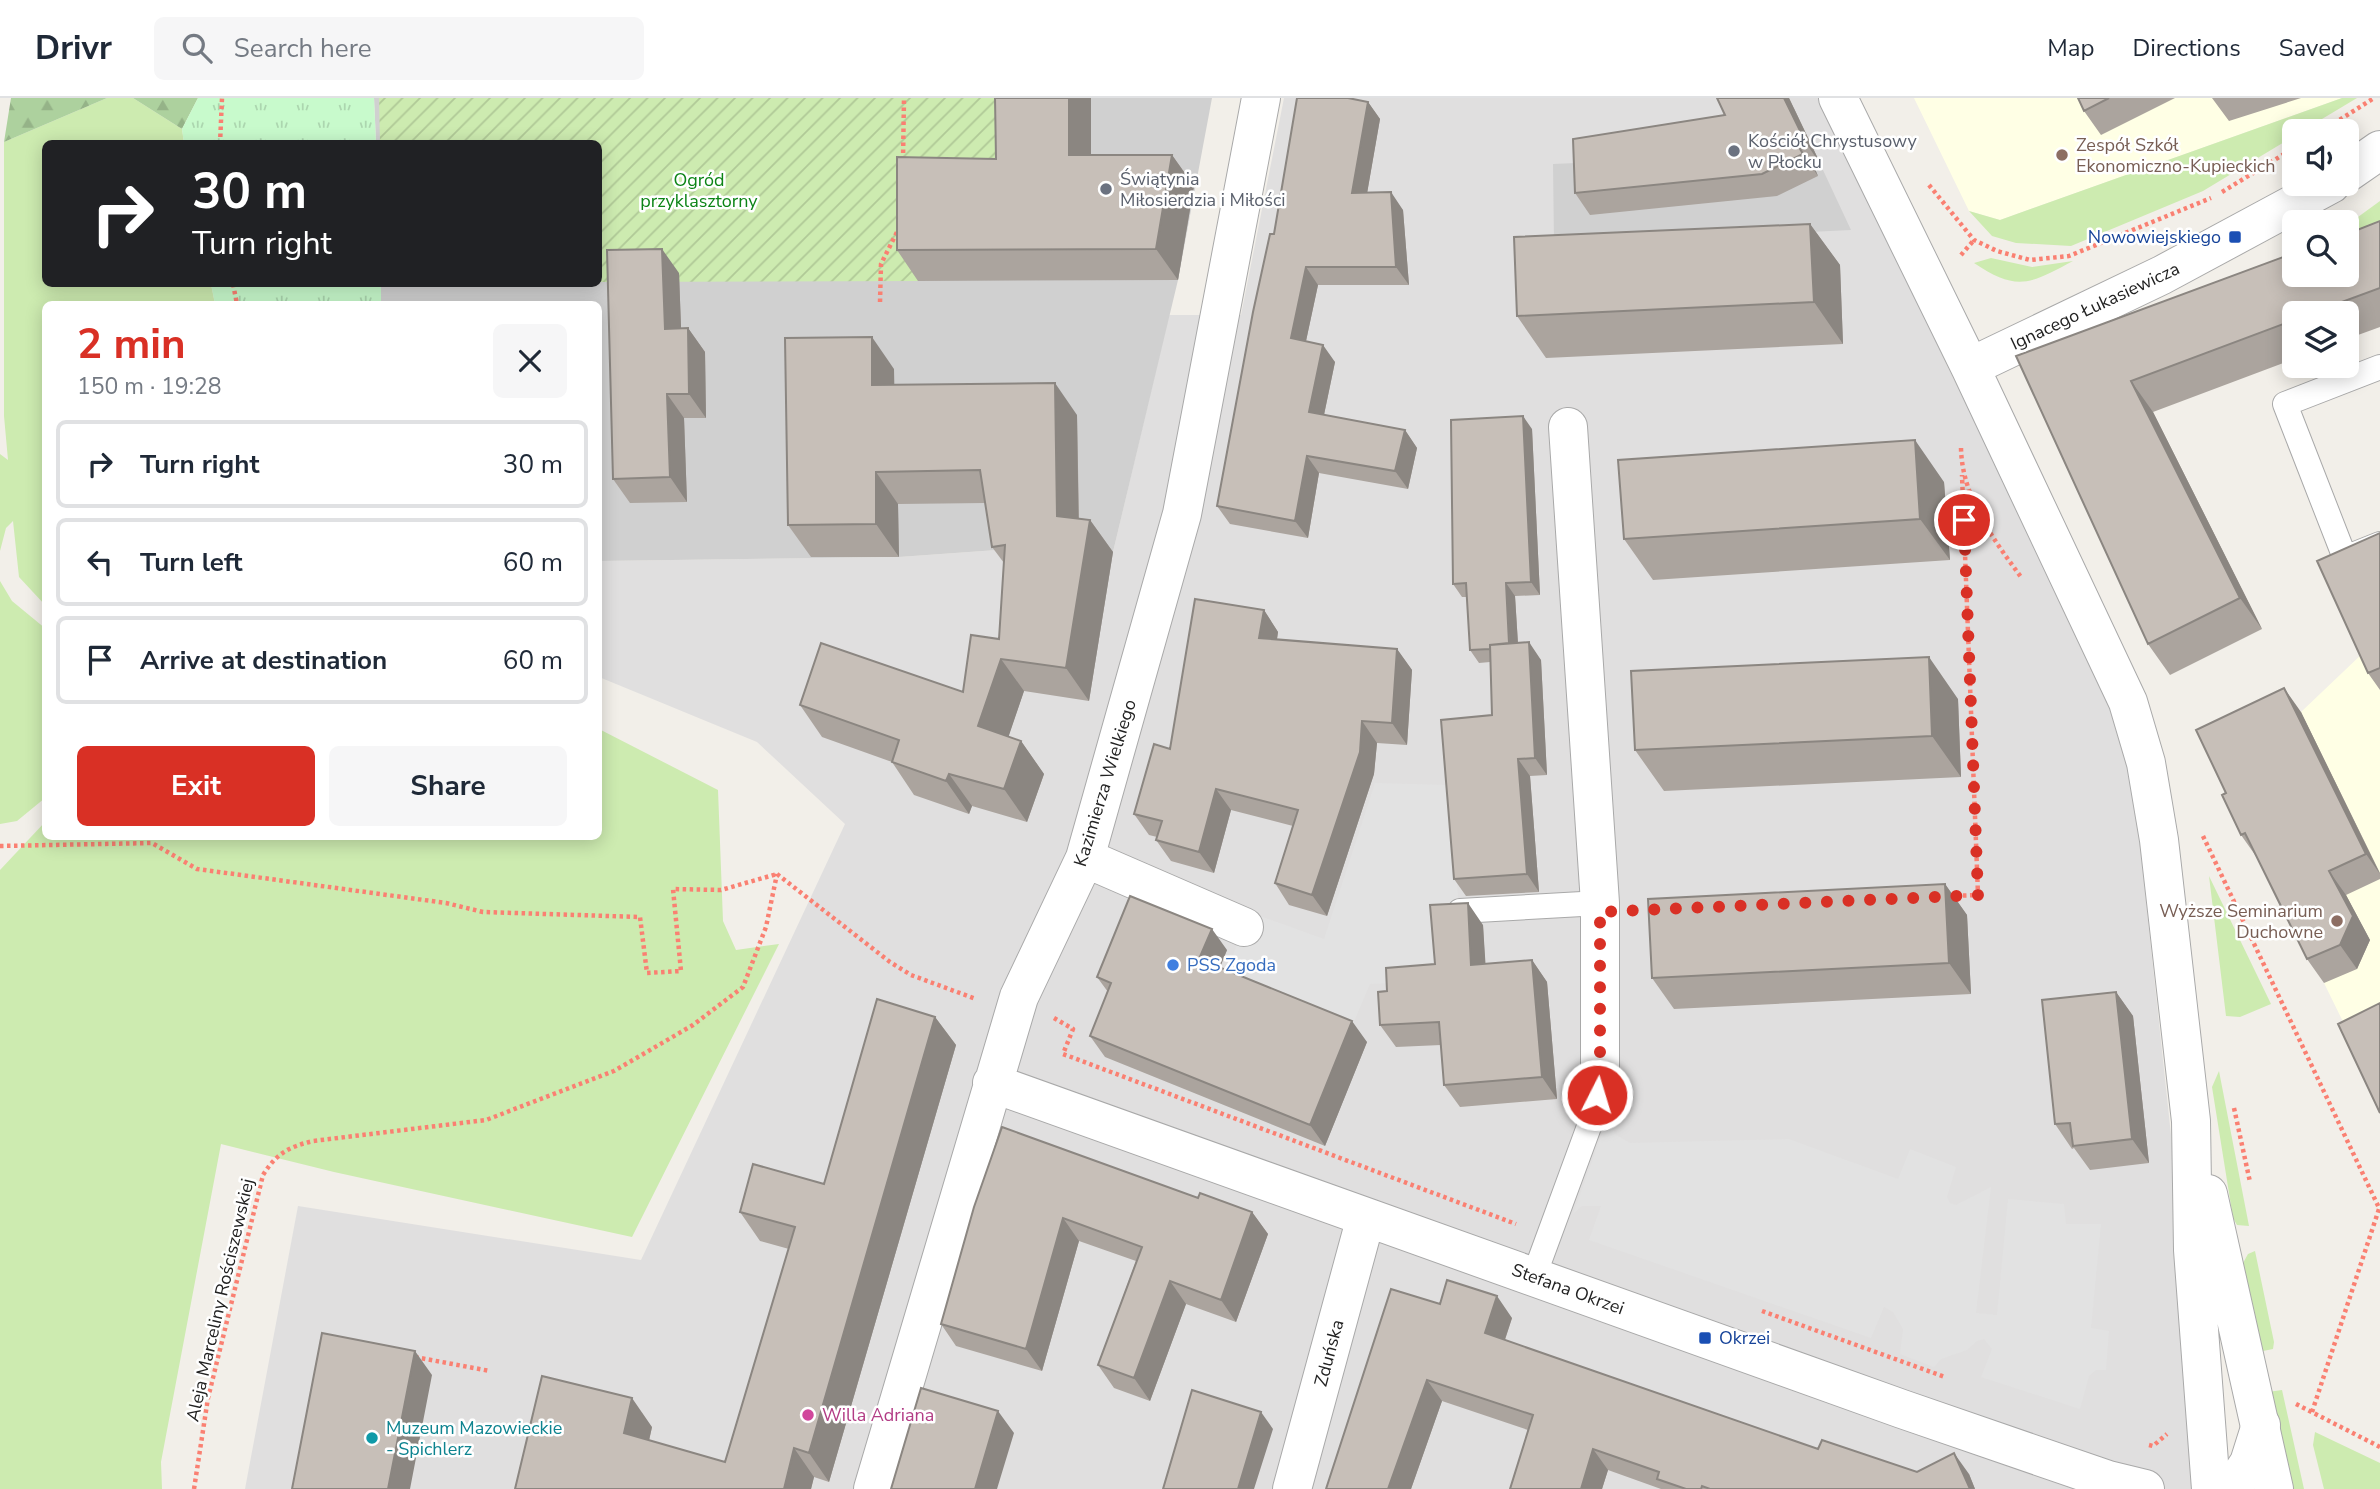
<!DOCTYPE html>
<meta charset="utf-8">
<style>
:root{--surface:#fff;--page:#f6f6f7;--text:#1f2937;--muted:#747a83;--line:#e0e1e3;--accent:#d93025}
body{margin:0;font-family:"Nunito Sans",sans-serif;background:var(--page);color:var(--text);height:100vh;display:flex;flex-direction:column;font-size:26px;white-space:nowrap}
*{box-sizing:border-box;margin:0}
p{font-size:23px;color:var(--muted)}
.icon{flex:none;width:38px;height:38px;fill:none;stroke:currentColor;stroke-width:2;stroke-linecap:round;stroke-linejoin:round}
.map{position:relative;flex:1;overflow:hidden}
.panel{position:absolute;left:42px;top:203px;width:560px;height:539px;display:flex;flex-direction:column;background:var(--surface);border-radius:10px;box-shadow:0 4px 18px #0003}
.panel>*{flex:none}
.guide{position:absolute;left:42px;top:42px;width:560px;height:147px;border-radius:10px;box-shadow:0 4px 18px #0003;background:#202124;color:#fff;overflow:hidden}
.controls{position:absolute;left:2282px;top:21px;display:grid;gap:14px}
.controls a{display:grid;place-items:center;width:77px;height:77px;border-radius:10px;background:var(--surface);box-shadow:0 4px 18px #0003;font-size:35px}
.pin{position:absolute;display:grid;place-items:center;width:60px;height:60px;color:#fff;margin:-30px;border:4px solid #fff;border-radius:50%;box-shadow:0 2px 7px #0007}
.me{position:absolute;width:77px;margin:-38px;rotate:5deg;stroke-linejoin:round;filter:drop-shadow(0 0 5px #0008)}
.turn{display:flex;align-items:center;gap:24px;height:147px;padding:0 35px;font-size:32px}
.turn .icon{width:91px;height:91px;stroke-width:2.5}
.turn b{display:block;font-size:49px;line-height:60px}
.round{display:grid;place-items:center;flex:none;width:74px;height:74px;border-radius:10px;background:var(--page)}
.overview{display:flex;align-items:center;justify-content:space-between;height:119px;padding:0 35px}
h1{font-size:42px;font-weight:700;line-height:52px;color:var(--accent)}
.primary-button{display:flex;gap:14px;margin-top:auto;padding:14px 35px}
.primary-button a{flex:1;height:80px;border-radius:10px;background:var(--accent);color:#fff;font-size:28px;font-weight:700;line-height:80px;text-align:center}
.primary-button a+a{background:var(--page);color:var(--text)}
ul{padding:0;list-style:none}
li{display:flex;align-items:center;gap:21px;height:88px;margin:0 14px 10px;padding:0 21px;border:4px solid var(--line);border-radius:10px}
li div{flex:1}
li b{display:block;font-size:26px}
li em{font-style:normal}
header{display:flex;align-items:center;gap:42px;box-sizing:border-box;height:98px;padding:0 35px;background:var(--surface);border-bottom:2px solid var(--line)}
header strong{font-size:33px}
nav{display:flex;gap:38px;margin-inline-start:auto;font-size:24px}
.search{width:490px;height:63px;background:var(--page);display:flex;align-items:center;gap:18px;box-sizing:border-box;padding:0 24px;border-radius:10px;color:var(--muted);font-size:26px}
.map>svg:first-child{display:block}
</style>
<header>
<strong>Drivr</strong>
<div class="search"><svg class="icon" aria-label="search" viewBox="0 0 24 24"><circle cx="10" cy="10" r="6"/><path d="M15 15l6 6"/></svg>Search here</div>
<nav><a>Map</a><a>Directions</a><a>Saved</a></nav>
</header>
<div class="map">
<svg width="2380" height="1391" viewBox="0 0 2380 1391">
<defs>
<pattern id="forest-firs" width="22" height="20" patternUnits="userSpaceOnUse" patternTransform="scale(1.75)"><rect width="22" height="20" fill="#add19e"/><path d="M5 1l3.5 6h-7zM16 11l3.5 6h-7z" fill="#95b388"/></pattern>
<pattern id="park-tufts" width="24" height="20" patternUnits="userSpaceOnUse" patternTransform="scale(1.75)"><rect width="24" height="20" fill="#c8facc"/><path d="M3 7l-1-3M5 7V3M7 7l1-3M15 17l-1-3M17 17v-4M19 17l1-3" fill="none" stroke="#acd6af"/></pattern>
<pattern id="garden-furrows" width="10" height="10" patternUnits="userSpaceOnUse" patternTransform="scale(1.75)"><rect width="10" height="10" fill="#cdebb0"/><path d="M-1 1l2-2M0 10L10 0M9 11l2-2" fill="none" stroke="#b0c997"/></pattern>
</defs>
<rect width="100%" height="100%" fill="#f2efe9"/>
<!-- residential -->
<path fill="#e0dfdf" d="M1284 0H1818L2104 592 2134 690 2181 1131 2193 1391H245L298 1108 641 1162 845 726 757 644 599 579V463L899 459 1054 448 1113 454 1169 217H1241Z"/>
<!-- education -->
<path fill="#ffffe5" d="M1914 0H2342L2000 122 1969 113Z
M2380 546V999L2324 885 2301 614 2364 554Z"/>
<!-- religious -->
<path fill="#d0d0d0" d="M374 0H1212L1178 182 1113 454 1054 448 899 459 599 463 598 206H381V186H598V46L376 45Z
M1794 10 1851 132 1554 146 1553 66 1577 65Z"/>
<!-- grass -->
<path fill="#cdebb0" d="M107 0H133L182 31 184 45 46 46V186H211L215 206H46L45 507 19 479 13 423 6 430 0 453V356L8 362 4 318V44Z
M2342 0H2357L2302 33H2294V38L2203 93 2071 148 2016 145 1992 138 1969 113 2000 122Z
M2380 103V162L2347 175V127Z
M1991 160 2032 169 2073 163C2030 186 2017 194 1974 165Z
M0 483 12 503 46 531 45 700 17 723 0 726Z
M599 631 718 692 723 823 736 852 779 846 632 1139 334 1074 221 1046 161 1364 162 1391H0V772L45 724 46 738H598Z
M2209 778 2271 906 2240 919 2226 918Z
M2219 973 2249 1128 2237 1127 2233 1120 2212 989Z
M2255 1153 2274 1244 2273 1251 2263 1253 2259 1250 2243 1165 2248 1156Z
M2282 1292 2304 1391H2289L2268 1294Z
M2315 1334 2380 1365V1391H2324L2313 1347Z"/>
<!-- forest -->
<path fill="url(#forest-firs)" d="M11 0H107L4 44Z
M133 0H198L182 31Z"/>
<!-- park -->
<path fill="url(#park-tufts)" d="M198 0H374L376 45H184L182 31Z
M211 186H381V206H215Z"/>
<!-- garden -->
<path fill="url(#garden-furrows)" d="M379 0H1016L1018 92 918 183 599 184 598 46 380 45Z"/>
<!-- parking -->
<path fill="#e2e2e2" d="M1375 685 1450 687 1464 882 1370 886 1350 933 1224 882 1249 814 1324 841Z
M1607 1022 1616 1037 1630 1045 1789 1041 1898 1081 1910 1051 1956 1069 1947 1099 1950 1105 1956 1107 1991 1089 1976 1215 1997 1217 2008 1101 2064 1106 2066 1126H2101L2091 1230 2109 1233 2106 1272H2096L2089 1278 2080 1311 1981 1279 1992 1251 1984 1241 1977 1243 1967 1252 1941 1261 1934 1269 1900 1256 1903 1231 1893 1214 1884 1209 1871 1240 1589 1142 1601 1108H1582L1573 1116Z"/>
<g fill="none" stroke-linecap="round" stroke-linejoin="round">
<!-- service casing -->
<g stroke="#a9a9a9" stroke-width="26">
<path id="service" d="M2380 269 2285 306 2345 460 2380 446
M1460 813 1600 805
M1534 1178 1594 1015"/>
</g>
<!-- minor casing -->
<g stroke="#a9a9a9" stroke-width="40">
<path id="minor" d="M1568 329 1600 805V980L1594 1015
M1085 760 1244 829
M992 985 1902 1311 2108 1382 2145 1391
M873 1391 1019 899 1085 760 1182 416 1261 0
M1292 1391 1366 1119
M2232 1391 2249 1365 2261 1327"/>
</g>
<!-- tertiary casing -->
<g stroke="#a9a9a9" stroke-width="40">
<path id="tertiary" d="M1838 0 1970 269 2128 604 2146 665 2159 742 2191 1023 2193 1152 2211 1391
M2347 75 2380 52
M1970 269 2162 177 2331 86
M2208 1096 2274 1391"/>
</g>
<!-- path -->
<path stroke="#fa8072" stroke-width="4.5" stroke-dasharray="3.5 3.5" stroke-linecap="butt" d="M2322 33 2374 0
M220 46 222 0
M903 62 904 0
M1929 87 1974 142 1997 153 2030 162 2069 158 2211 100
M2222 94 2294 50
M1961 157 1974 142
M233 186 237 206
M880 204 881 166 899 130
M1961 350C1962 399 1993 441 2021 479
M2203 738 2380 1112
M0 748 152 745 197 771 446 805 483 814 640 819 647 875 681 873 673 791 721 792 777 776
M777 776 890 864 911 877 976 901
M1949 798 1978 797 1962 377
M1054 920 1073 931 1063 956 1516 1126
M2234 1010 2250 1084
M1762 1213 1945 1279
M415 1259 490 1273
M2296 1306 2380 1349
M2312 1314 2379 1111
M2149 1347 2153 1348 2167 1336
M194 1391 208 1300 263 1077C276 1056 288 1049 313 1043L486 1022 614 973 693 927 743 889 766 829 777 776"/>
<!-- service -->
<use href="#service" stroke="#fff" stroke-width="24"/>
<!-- minor -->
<use href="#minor" stroke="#fff" stroke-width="38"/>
<!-- tertiary -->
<use href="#tertiary" stroke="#fff" stroke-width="38"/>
</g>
<!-- wall -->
<path fill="#aba49e" d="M1717 0H1789L1821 67 1815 71 1818 78 1777 98 1590 117 1575 95 1725 17Z
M2078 0H2175L2101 37 2084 13Z
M2212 0H2301L2229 23Z
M1368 4 1380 21 1367 95 1403 112 1409 187H1318L1306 243 1335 264 1324 317 1405 332 1417 350 1408 391 1319 375 1308 440 1230 426 1217 408 1274 136Z
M1091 57H1172L1194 88 1178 182 918 183 897 152 996 61Z
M2380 123V229L2347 241V215H2294V261L2153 314 2262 531 2170 577 2148 546 2016 258Z
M1810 126 1840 167 1843 246 1546 260 1517 218Z
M679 175 681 230H688L705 254 706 320H684L687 404 630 405 613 381Z
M894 271V287L1077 317 1079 420 1090 422 1113 454 1089 603 1024 593 1008 639 1021 643 1044 676 1027 724 972 708 969 716 914 697 892 664 822 639 800 607 963 594 999 541 1004 465 992 449 985 405 898 406 899 459H811L788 427Z
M1532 331 1540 497 1515 498 1518 545 1541 562 1547 677 1530 678 1539 794 1466 798 1454 781 1492 617 1490 564 1479 565 1470 552 1467 499H1462L1453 486Z
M1944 384 1950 462 1653 482 1624 441Z
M2380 435V592L2368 575Z
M1264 512 1278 534 1277 541 1397 551 1412 572 1407 647 1377 645 1374 676 1327 818 1289 807 1275 785 1293 728 1231 712 1214 775 1171 763 1156 742 1157 739 1149 737 1134 716 1170 651Z
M1958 601 1961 679 1664 693 1635 652Z
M2301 614 2380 775V781L2346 797 2370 842 2357 871 2324 885 2307 861 2258 761 2241 737 2226 695Z
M1945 786 1967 817 1971 896 1674 911 1652 880Z
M1483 827 1485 866 1532 862 1547 884 1557 1001 1460 1009 1444 987 1441 947 1396 949 1380 927 1387 893 1435 866Z
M1227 852 1220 870 1367 944 1325 1048 1105 959 1090 938 1108 894 1097 879Z
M2116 894 2133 918 2149 1065 2090 1072 2074 1050 2072 1051 2055 1026Z
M935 919 956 947 829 1384 814 1379 811 1391H515L652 1329 649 1343 725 1364 789 1151 760 1143 740 1114 824 1086Z
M1198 1100 1252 1114 1268 1136 1236 1224 1186 1206 1150 1303 1114 1290 1098 1267 1136 1163 1079 1143 1042 1273 956 1248 941 1226 974 1109Z
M1440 1206 1512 1220 1505 1242 1818 1351 1917 1374 1969 1376 1975 1391H1661L1608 1372 1602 1391H1510L1528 1332 1442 1303 1411 1391H1326Z"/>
<!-- shaded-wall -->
<path fill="#8b8681" d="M1069 0H1091V88L1069 57Z
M1784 0H1789L1821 67 1806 45Z
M1368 4 1380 21 1364 113 1352 95Z
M1799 49 1815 71 1818 78 1803 56Z
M1172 57 1194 88 1178 182 1156 151Z
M1391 94 1403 112 1409 187 1396 169Z
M1810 126 1840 167 1843 246 1814 204Z
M662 151 679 175 682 255 665 231Z
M1306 169 1318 187 1303 257 1291 240Z
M688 230 705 254 706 320 689 296Z
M872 239 894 271 895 320 872 287Z
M1323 247 1335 264 1321 331 1309 314Z
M2131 283 2153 314 2262 531 2240 500Z
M1055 285 1077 317 1079 450 1057 418Z
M667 296 684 320 687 404 670 379Z
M1523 318 1532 331 1540 497 1531 484Z
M1405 332 1417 350 1408 391 1395 373Z
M1915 342 1944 384 1950 462 1920 421Z
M1307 358 1319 375 1308 440 1295 423Z
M876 374 898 406 899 459 876 426Z
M1090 422 1113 454 1089 603 1066 570Z
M1506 485 1515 498 1519 563 1510 550Z
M1264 512 1278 534 1274 561 1259 540Z
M1529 544 1541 562 1547 677 1535 660Z
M1397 551 1412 572 1407 647 1392 625Z
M1929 559 1958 601 1961 679 1932 638Z
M1001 561 1024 593 1001 661 978 628Z
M2284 590 2301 614 2380 776 2366 756Z
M1362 623 1377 645 1374 676 1327 818 1312 797Z
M1021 643 1044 676 1027 724 1004 691Z
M1518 661 1530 678 1539 794 1527 776Z
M949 676 972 708 969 716 946 683Z
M1216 691 1231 712 1214 775 1199 754Z
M2329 773 2346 797 2370 842 2357 871 2340 847Z
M1945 786 1967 817 1971 896 1949 865Z
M1468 805 1483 827 1487 889 1471 867Z
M1212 831 1227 852 1214 883 1199 861Z
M1532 862 1547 884 1557 1001 1542 979Z
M2116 894 2133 918 2149 1065 2132 1041Z
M935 919 956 947 829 1384 809 1355Z
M1352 923 1367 944 1325 1048 1310 1027Z
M1252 1114 1268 1136 1236 1224 1221 1202Z
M1063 1120 1079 1143 1042 1273 1026 1251Z
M1170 1183 1186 1206 1150 1303 1134 1280Z
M1497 1198 1512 1220 1500 1256 1485 1235Z
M415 1253 432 1277 410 1391H388Z
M1427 1282 1442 1303 1411 1391H1388Z
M632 1300 652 1329 644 1364 624 1335Z
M998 1313 1014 1335 997 1391H975Z
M1261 1314 1273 1331 1254 1391H1238Z
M794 1350 814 1379 811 1391H784Z
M1593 1351 1608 1372 1602 1391H1581Z
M1954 1355 1969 1376 1975 1391H1970Z"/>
<!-- building -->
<path fill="#c7bfb8" stroke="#8b8681" stroke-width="2" d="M995 0H1069V57H1172L1156 151 897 152V59L996 61Z
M1297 0H1348L1368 4 1352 95 1391 94 1396 169H1306L1291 240 1323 247 1309 314 1405 332 1395 373 1307 358 1295 423 1217 408 1253 214 1270 136H1274Z
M1717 0H1784L1806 45 1799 49 1803 56 1762 76 1575 95 1573 41 1725 17Z
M2078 0H2109L2084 13Z
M2380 123V190L2312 215H2294V222L2131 283 2240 500 2148 546 2016 258 2294 155V177H2347V136Z
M1810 126 1814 204 1517 218 1514 139Z
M662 151 665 231 688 230 689 296H667L670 379 613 381 607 152Z
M872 239V287L1055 285 1057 418 1090 422 1066 570 1001 561 978 628 1021 643 1004 691 949 676 946 683 892 664 899 642 800 607 821 545 963 594 971 537 999 541 1005 447 992 449 980 372 876 374V426L788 427 785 240Z
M1523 318 1531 484 1506 485 1509 545 1490 547V551L1470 552 1466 485 1453 486 1451 322Z
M1915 342 1920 421 1624 441 1618 362Z
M2380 435V570L2368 575 2317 463Z
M1195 501 1264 512 1259 540 1397 551 1392 625 1362 623 1360 654 1312 797 1275 785 1298 712 1216 691 1199 754 1156 742 1162 723 1134 716 1154 646 1170 651Z
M1529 544 1535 660 1518 661 1527 776 1454 781 1441 622 1492 617 1490 547Z
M1929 559 1932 638 1635 652 1631 573Z
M2284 590 2366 756 2329 773 2353 818 2340 847 2307 861 2245 735 2241 737 2222 697 2226 695 2196 632Z
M1945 786 1949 865 1652 880 1648 801Z
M1130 798 1212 831 1199 861 1352 923 1310 1027 1090 938 1111 885 1097 879Z
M1468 805 1471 867 1532 862 1542 979 1444 987 1439 924 1380 927 1378 894 1387 893 1386 870 1435 866 1430 807Z
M2116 894 2132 1041 2073 1048 2070 1025 2055 1026 2042 902Z
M877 901 935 919 809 1355 794 1350 784 1391H515L542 1278 632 1300 624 1335 725 1364 795 1129 740 1114 753 1066 824 1086Z
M2380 905V1015L2338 926Z
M1002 1029 1198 1100 1200 1095 1252 1114 1221 1202 1170 1183 1134 1280 1098 1267 1142 1149 1063 1120 1026 1251 941 1226 974 1109Z
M1447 1182 1497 1198 1485 1235 1818 1351 1822 1342 1917 1374 1954 1355 1970 1391H1710L1702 1388 1701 1391H1686L1657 1381 1659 1374 1593 1351 1581 1391H1510L1533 1317 1427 1282 1388 1391H1326L1391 1191 1440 1206Z
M322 1235 415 1253 388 1391H292Z
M921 1290 998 1313 975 1391H891Z
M1192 1292 1261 1314 1238 1391H1163Z"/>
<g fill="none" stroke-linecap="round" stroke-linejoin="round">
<!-- route -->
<path stroke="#d93025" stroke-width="12" stroke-dasharray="0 21.6" d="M1597 997 1600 980V814L1978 797 1964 422"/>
</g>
<!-- markers -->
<g fill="#6b7280" stroke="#fff" stroke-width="2.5">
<circle cx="1734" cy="53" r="7"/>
<circle cx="1106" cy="91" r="7"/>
</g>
<g fill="#8d6e63" stroke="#fff" stroke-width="2.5">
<circle cx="2062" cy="57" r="7"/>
<circle cx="2337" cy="823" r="7"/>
</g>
<g fill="#1a4fb4" stroke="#fff" stroke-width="2.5">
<rect x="2228" y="132" width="14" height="14" rx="3.5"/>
<rect x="1698" y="1233" width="14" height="14" rx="3.5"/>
</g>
<circle fill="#3f7fe0" stroke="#fff" stroke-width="2.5" cx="1173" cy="867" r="7"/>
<circle fill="#d1479c" stroke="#fff" stroke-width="2.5" cx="808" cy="1317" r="7"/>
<circle fill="#0f9aa8" stroke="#fff" stroke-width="2.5" cx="372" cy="1340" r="7"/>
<g text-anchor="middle" stroke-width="5" stroke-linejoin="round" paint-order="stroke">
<!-- worship labels -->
<g font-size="18" fill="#5b616d" stroke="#fff" text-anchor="start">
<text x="1748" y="49">Kościół Chrystusowy<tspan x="1748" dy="21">w Płocku</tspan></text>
<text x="1120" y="87">Świątynia<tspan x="1120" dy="21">Miłosierdzia i Miłości</tspan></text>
</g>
<!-- education labels -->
<g font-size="18" fill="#785e54" stroke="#fff" text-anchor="start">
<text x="2076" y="53">Zespół Szkół<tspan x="2076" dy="21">Ekonomiczno-Kupieckich</tspan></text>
<text x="2323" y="819" text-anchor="end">Wyższe Seminarium<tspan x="2323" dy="21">Duchowne</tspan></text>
</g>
<!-- park labels -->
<g font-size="18" fill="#0c8416" stroke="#fff">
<text x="699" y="88">Ogród<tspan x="699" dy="21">przyklasztorny</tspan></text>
</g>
<!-- transit labels -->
<g font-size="18" fill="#164399" stroke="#fff" text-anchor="end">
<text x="2221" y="145">Nowowiejskiego</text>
<text x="1719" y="1246" text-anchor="start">Okrzei</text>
</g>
<!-- street labels -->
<g font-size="18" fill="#222" stroke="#fff">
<text transform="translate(2095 208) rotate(-25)" y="6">Ignacego Łukasiewicza</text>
<text transform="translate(1105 685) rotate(-73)" y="6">Kazimierza Wielkiego</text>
<text transform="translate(1568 1191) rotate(20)" y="6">Stefana Okrzei</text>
<text transform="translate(220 1202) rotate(-77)" y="6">Aleja Marceliny Rościszewskiej</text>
<text transform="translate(1329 1255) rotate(-75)" y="6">Zduńska</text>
</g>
<!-- shop labels -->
<g font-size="18" fill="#366cbe" stroke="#fff" text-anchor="start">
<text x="1187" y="873">PSS Zgoda</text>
</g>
<!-- hotel labels -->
<g font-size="18" fill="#b23c85" stroke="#fff" text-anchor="start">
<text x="822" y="1323">Willa Adriana</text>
</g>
<!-- culture labels -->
<g font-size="18" fill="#0d838f" stroke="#fff" text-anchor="start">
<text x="386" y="1336">Muzeum Mazowieckie<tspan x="386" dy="21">- Spichlerz</tspan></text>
</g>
</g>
</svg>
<div class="controls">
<a><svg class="icon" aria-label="sound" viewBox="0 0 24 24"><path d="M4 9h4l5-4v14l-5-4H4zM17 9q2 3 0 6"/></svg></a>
<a><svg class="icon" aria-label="search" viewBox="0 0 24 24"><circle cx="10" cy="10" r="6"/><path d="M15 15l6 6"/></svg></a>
<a><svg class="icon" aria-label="layers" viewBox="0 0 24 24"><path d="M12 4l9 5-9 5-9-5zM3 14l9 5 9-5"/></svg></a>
</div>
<div class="pin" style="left:1964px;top:422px;background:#d93025"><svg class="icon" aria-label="arrive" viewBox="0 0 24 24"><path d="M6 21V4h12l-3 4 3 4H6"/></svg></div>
<svg class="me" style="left:1597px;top:997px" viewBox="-20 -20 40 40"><circle r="17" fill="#d93025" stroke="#fff" stroke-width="3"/><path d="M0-11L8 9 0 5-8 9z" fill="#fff"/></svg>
<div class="guide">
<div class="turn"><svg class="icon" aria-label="right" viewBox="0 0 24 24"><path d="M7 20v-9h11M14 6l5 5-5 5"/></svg><div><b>30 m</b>Turn right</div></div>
</div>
<section class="panel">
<div class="overview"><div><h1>2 min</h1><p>150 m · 19:28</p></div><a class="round"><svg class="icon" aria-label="close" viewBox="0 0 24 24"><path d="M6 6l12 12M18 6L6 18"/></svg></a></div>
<ul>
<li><svg class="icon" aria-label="right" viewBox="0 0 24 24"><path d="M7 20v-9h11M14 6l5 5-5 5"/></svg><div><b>Turn right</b></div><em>30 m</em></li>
<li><svg class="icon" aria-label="left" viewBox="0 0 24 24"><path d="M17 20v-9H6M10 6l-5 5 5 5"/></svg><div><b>Turn left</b></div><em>60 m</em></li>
<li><svg class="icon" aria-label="arrive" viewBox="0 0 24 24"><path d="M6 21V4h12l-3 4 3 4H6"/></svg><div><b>Arrive at destination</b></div><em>60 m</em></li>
</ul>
<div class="primary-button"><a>Exit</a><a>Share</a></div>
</section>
</div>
